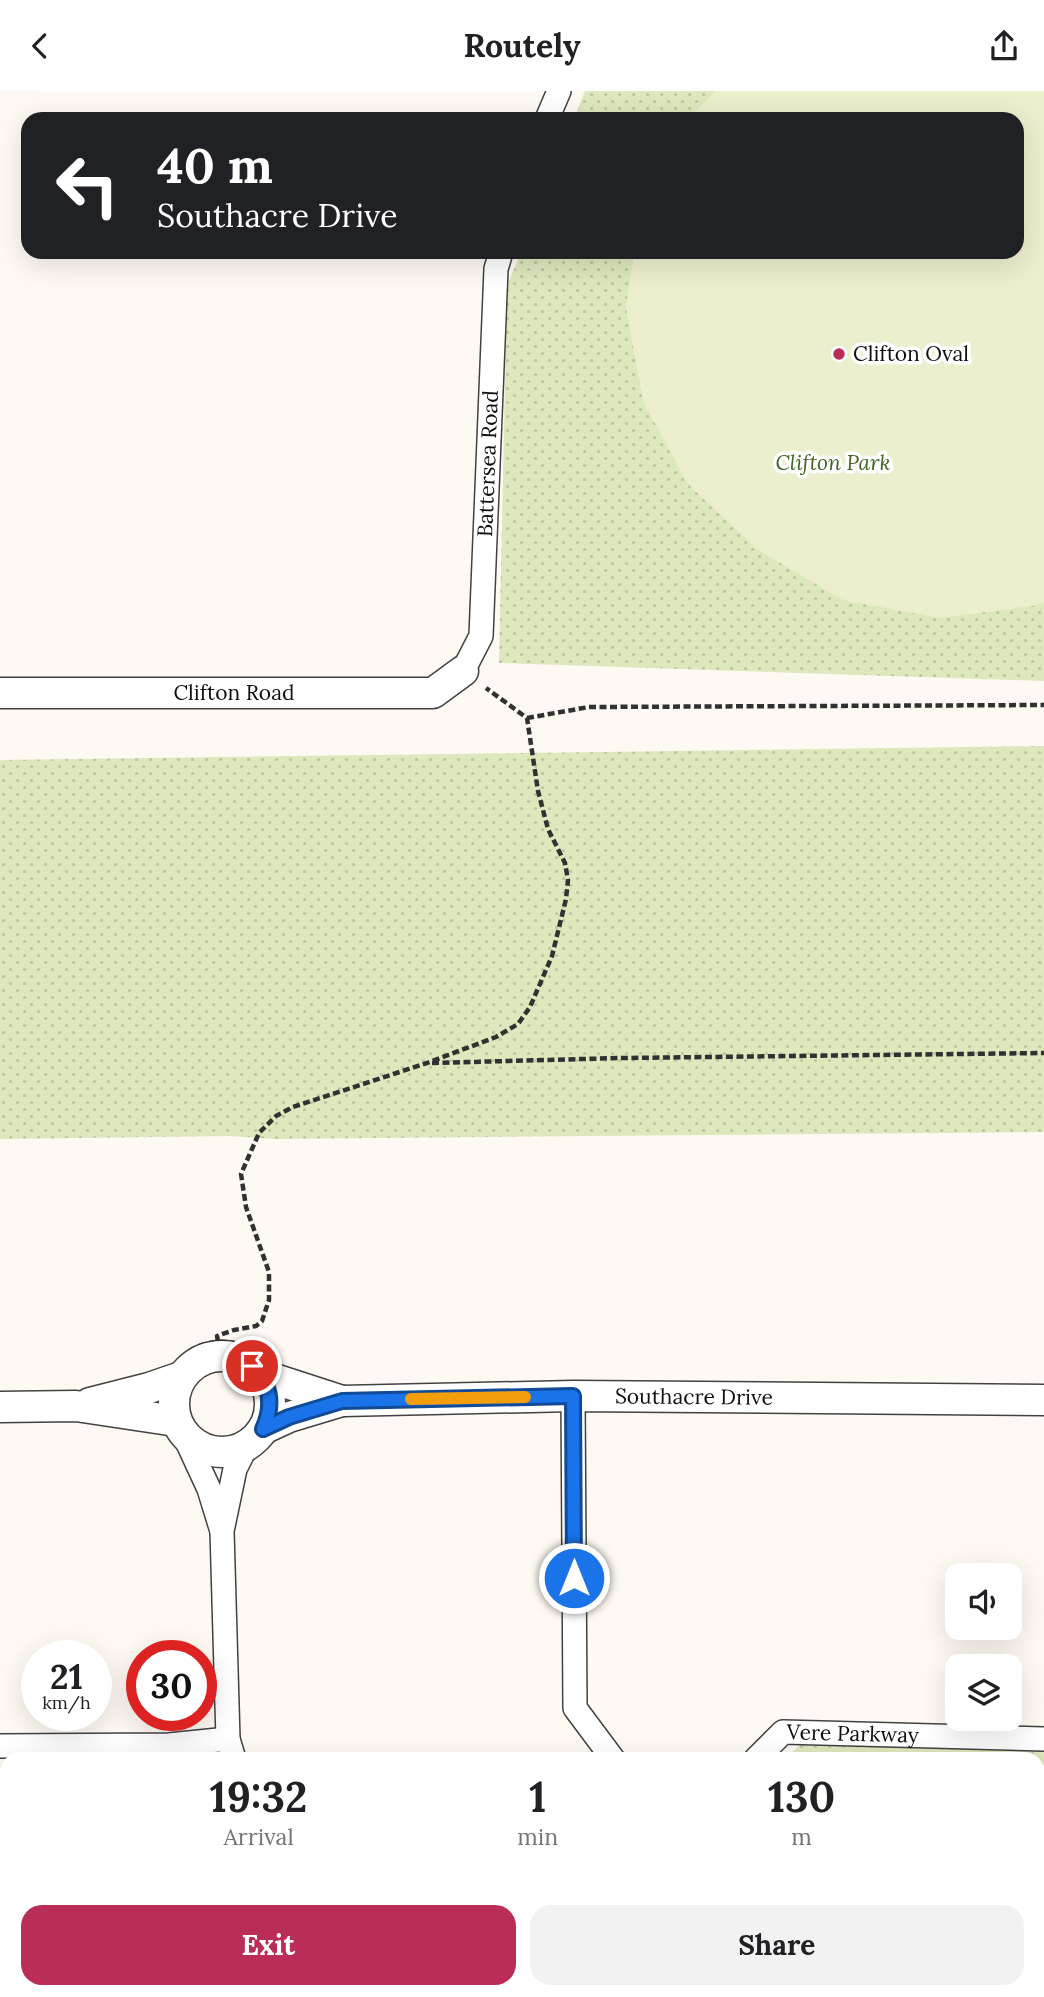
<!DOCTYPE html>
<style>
:root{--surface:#fff;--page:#f2f2f2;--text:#202124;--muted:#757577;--accent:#b92d56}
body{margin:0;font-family:Lora,serif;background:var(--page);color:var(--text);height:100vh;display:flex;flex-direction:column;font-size:26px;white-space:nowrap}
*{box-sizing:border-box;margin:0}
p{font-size:23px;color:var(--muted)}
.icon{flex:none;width:38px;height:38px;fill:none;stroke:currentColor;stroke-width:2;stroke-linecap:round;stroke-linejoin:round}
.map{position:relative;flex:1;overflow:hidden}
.drawer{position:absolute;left:0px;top:1661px;width:1045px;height:247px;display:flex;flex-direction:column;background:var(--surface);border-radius:21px 21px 0 0;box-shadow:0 7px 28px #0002}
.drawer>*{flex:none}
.banner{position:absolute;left:21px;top:21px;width:1003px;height:147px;border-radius:21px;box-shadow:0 7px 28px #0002;background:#202124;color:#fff;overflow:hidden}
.tools{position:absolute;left:945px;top:1472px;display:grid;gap:14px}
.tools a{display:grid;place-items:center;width:77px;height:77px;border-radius:14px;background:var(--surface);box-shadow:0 7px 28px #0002;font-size:35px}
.speed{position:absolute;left:21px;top:1549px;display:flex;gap:14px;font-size:35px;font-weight:700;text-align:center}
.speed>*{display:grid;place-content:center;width:91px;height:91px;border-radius:50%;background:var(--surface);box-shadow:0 7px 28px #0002;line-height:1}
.speed small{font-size:18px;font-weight:400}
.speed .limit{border:10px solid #d22;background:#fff;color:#111}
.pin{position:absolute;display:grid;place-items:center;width:60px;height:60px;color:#fff;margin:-30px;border:4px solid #fff;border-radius:50%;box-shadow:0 2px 7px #0007}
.me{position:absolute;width:77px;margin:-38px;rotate:0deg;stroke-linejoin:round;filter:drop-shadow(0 0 5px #0008)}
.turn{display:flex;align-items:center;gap:24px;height:147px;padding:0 21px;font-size:32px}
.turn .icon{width:91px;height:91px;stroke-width:2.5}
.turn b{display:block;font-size:49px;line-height:60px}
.eta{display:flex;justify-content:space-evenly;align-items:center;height:119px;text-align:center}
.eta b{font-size:42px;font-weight:700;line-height:49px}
.primary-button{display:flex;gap:14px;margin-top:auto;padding:14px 21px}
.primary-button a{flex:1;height:80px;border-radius:21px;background:var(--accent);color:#fff;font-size:28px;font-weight:700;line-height:80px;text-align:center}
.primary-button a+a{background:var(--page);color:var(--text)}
header{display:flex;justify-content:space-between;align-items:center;height:91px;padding:0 21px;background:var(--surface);font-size:32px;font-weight:700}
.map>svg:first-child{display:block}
</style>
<header><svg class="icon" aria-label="back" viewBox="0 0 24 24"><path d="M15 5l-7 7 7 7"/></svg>Routely<svg class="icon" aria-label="share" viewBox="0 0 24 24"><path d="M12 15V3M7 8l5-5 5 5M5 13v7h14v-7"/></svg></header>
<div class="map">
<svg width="1044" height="1906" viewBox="0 0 1044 1906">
<defs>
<pattern id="park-dots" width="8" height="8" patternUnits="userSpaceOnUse" patternTransform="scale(1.75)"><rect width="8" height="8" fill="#dee8bd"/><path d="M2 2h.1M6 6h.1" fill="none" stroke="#bdc6a1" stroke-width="1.8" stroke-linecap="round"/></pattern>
</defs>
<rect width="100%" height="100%" fill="#fef9f2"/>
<!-- park -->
<path fill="url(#park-dots)" d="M585 0H1044V590L499 572 507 195 521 161H1017V28H574Z
M1044 655V1041L273 1048 230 1045 0 1048V669Z
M800 1654 1044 1659 1043 1906H959L950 1901 1038 1900V1668H785Z"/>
<!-- pitch -->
<path fill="#ecefce" d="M716 0H1044V511L1038 514 940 527 843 509 758 459 688 393 643 310 626 216 634 161H1017V28H688Z"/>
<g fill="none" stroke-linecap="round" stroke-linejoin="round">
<!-- service casing -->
<g stroke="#424242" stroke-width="16">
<path id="service" d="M99 1900 100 1906
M64 1906 76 1900"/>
</g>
<!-- minor casing -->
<g stroke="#424242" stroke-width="26">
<g id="minor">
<path d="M547 28 559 0"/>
<path id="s1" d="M463 580 481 545 496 178 501 161"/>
<path d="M573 1305 575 1617 613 1668"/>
<path d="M184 1344 209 1398 221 1437"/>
<path d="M0 1655 169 1654 228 1648"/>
<path d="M234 1668 228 1648 222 1440 235 1378 247 1354"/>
<path id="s2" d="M756 1668 783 1641 1044 1648"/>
<path d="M355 1900 359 1906"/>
<path d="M914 1900 922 1906"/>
</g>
</g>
<!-- tertiary casing -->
<g stroke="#424242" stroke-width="33">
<g id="tertiary">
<path id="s3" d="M0 602H433L463 580"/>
<circle cx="222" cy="1313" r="48"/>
<path d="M262 1284 342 1310"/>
<path d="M90 1312 149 1297 181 1286"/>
<path d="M0 1316 76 1315 176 1330"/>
<path id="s4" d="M263 1338 289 1326 342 1310 573 1305 1044 1309"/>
</g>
</g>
<!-- path -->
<path stroke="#313131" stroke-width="4.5" stroke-dasharray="7 3.5" stroke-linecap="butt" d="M527 627 589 616 1044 614
M432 972 621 967 1044 962
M218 1250 217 1245 234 1239 256 1235 262 1230 269 1209V1181L246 1116 241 1083 259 1042 276 1025 293 1016 427 972 496 946 518 933 530 916 552 865 566 808 568 789 565 772 548 738 538 700 527 627 486 597
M190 1260C208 1248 234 1248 252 1259"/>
<!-- service -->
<use href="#service" stroke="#fff" stroke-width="12"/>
<!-- minor -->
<use href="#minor" stroke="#fff" stroke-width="23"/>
<!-- tertiary -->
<use href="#tertiary" stroke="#fff" stroke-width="30"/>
</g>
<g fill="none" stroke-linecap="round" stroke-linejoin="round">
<!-- route casing -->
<g stroke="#114b97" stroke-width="18">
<path id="route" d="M252 1275C271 1293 274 1314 263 1338L289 1326 342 1310 573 1305 574 1487"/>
</g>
<!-- route -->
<use href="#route" stroke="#1a73e8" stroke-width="12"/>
<!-- slow -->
<path stroke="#f59e0b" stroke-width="12" d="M411 1308 525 1306"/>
</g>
<!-- markers -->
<circle fill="#b92d56" stroke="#fff" stroke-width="2.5" cx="839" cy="263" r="7"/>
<g text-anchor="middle" stroke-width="7" stroke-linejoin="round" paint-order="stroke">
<!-- poi labels -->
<g font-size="21" fill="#0f0f0f" stroke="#fff" text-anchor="start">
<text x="853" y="270">Clifton Oval</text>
</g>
<!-- street labels -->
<g font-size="21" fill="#0f0f0f" stroke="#fff">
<text dy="7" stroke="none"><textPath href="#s1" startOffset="212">Battersea Road</textPath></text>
<text dy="7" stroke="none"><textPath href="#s3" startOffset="234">Clifton Road</textPath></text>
<text dy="7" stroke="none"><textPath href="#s4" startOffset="436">Southacre Drive</textPath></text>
<text dy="7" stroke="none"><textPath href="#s2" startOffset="108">Vere Parkway</textPath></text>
</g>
<!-- park labels -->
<g font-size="21" font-style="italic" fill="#406422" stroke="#fff">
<text x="833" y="379">Clifton Park</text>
</g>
</g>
</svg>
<div class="tools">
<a><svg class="icon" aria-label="sound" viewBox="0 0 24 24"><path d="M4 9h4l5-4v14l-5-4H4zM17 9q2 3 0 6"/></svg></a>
<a><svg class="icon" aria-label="layers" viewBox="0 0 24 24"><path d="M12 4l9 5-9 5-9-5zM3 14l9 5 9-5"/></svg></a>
</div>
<div class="speed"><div>21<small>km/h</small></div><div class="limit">30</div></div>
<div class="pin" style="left:252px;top:1275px;background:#d93025"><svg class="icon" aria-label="arrive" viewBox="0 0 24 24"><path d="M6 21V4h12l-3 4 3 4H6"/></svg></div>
<svg class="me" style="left:574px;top:1487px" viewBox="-20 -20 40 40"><circle r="17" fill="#1a73e8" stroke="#fff" stroke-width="3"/><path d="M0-11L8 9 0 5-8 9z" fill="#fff"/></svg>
<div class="banner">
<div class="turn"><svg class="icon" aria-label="left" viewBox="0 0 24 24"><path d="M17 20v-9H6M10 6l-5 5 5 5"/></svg><div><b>40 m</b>Southacre Drive</div></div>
</div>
<section class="drawer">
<div class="eta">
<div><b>19:32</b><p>Arrival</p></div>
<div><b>1</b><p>min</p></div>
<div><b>130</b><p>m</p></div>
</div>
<div class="primary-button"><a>Exit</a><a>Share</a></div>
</section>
</div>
